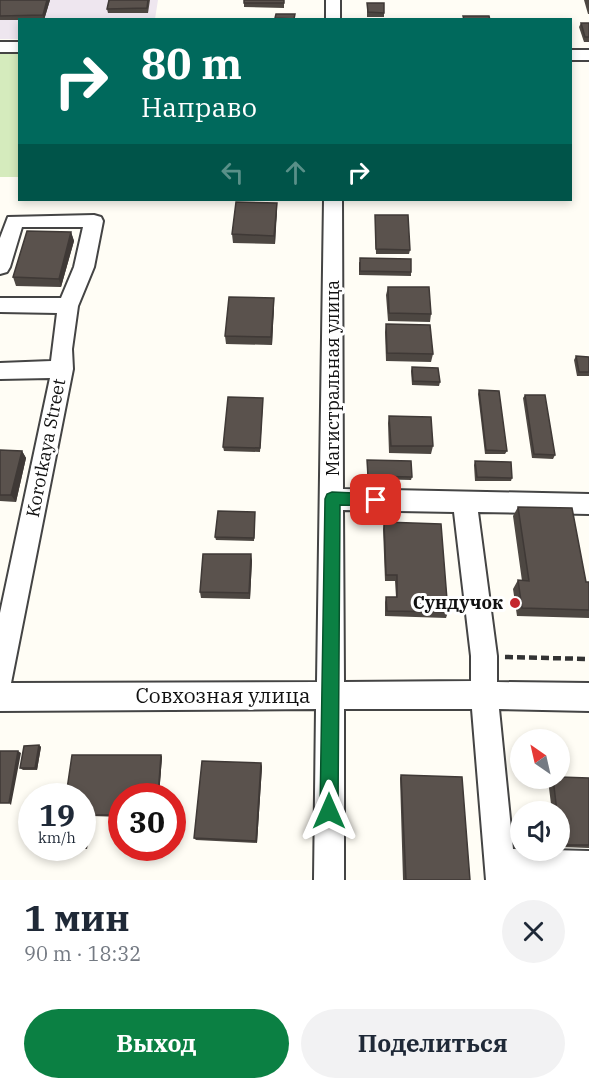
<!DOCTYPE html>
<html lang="ru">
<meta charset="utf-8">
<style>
:root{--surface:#fff;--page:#f2f2f3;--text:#1f2937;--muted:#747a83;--accent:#0b8043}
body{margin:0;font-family:"IBM Plex Serif",serif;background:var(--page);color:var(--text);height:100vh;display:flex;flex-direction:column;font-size:22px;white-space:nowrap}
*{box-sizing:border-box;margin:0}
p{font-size:20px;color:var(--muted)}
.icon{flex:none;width:33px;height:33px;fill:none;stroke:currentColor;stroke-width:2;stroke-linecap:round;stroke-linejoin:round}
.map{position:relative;height:880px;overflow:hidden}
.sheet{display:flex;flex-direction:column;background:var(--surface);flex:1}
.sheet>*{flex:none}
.hud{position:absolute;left:18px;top:18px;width:554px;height:183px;border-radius:0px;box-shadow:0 3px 9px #0003;background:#00695c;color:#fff;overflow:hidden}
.needle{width:39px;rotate:326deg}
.buttons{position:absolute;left:510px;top:729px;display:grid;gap:12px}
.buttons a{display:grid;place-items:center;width:60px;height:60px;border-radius:50%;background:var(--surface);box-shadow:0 3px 9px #0003;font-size:30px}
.speed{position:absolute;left:18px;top:783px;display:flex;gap:12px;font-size:30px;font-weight:700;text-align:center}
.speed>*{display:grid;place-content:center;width:78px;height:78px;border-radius:50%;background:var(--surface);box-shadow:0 3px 9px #0003;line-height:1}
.speed small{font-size:15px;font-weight:400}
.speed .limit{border:9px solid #d22;background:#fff;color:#111}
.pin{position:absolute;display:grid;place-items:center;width:51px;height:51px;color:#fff;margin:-26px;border-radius:12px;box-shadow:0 3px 9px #0006}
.me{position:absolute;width:66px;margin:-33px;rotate:0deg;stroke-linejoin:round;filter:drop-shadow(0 0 4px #0008)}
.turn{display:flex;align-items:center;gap:21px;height:126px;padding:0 24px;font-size:27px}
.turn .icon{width:78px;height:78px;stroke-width:2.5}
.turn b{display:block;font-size:42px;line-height:51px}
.lanes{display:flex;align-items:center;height:57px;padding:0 24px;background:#0003;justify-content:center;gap:30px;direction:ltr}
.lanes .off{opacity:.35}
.round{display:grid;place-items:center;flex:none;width:63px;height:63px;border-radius:32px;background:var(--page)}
.head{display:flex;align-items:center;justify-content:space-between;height:102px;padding:0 24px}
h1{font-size:36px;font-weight:800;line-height:45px}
.button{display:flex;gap:12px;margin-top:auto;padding:12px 24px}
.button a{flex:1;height:69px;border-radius:36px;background:var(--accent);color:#fff;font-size:24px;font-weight:800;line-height:69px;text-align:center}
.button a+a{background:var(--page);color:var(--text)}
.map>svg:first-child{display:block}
</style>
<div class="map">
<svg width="589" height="880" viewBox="0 0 589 880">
<rect width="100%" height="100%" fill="#fffdf5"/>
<!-- industrial -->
<path fill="#eee6ef" d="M0 0H158L155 19 20 20 19 39H0Z"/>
<!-- green -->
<path fill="#d5ebbd" d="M0 52 19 53V177H0Z"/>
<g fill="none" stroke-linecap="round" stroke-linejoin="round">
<!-- minor casing -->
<g stroke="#444" stroke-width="4">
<path id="minor" d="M326 0H340V20H326Z
M0 42H20V52H0Z
M570 50H589V60H570Z
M324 200H342L343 489 589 494V514L478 512 497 656V682L589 683V711L499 709 513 849 589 851V880H486L472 709H344V880H314L316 709 0 711V613L50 378 0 379V363L51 361 57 313 0 312V298H61L74 267 83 227H22L10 267 7 272 0 274V238L8 217 94 215 101 217 103 221 94 267 78 306 72 349 73 369 11 683 317 682ZM343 510 454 512 471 656V681L344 682Z"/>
</g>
<!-- path -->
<path stroke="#333" stroke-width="4.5" stroke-dasharray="8 4" stroke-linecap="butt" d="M505 657 589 659"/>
<!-- minor -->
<use href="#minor" fill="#fff" fill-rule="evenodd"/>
</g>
<!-- wall -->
<path fill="#4d4742" d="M0 0H50L44 20H0Z
M109 0H150L148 13H108L107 9Z
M244 0H284V8L244 7Z
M584 0H589V14H588Z
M367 3 384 13V17H367Z
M581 23H589V42H584L579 27Z
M277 203 275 244 233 243 232 234Z
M375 215 410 250 409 254H376Z
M71 232 74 241 61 287 16 286 13 277Z
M359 262 411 272V276L359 275Z
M388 287 431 314 430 322 388 321 386 295Z
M274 306 272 345 226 344 225 336Z
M386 324 433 354 431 362 386 361 385 332Z
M576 356 589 357V376H577L574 360Z
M412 367 440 382 439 386 412 385 411 371Z
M479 390 507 451 505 454H485L478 394Z
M525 395 555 455 553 459 532 458 523 398Z
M263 402 260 452 224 451 223 447Z
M389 416 433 446 431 454 389 453 388 423Z
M0 450 22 451 26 458 16 502 0 501Z
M367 460 412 477 411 480 367 479Z
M475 461 512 478 511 481H475L474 465Z
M518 507 586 582H589V618L517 616 513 589 518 580 522 581 513 516Z
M255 512 254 541 216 540 215 537Z
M384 522 448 612 446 618 385 616V602L386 597H396L395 581H385L383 529Z
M252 560 250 599 201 598 200 592Z
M39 745 41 747 37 770H23L20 768Z
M161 755 162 757 159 796H122V817L91 816 87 849 51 848 82 796Z
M261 763 262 767 257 843 196 840 194 838Z
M401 775 470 880H403L400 778Z
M550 778H589V848L560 847V812H552L548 780Z"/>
<!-- shaded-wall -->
<path fill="#3f3936" d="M47 0H50L44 20 43 15Z
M277 203V212L275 244 274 236Z
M71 232 74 241 61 287 59 279Z
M274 298V306L272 345 271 337Z
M22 451 26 458 16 502 11 495Z
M251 554 252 560 250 599 249 593Z
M39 745 41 747 37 770 35 768Z
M18 751 21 753 11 805 9 803Z
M161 755 162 757 159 796H158Z
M261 763 262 767 257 843 256 841Z
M89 815 91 816 87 849 85 848Z"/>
<!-- building -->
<path fill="#5a524d" stroke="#3f3936" stroke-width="1.5" d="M0 0H47L43 15 0 16Z
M109 0H148L147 8 107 9Z
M244 0H284V3H244Z
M367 3H384V13L368 12Z
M276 14H295L294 19 275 18Z
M463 16H489L490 20H464Z
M581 23H589V37H585Z
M236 202 277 203 274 236 232 234Z
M375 215H408L410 250 376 249Z
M27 231 71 232 59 279 13 277Z
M360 258 411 259V272L360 271Z
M388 287H429L431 314 389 313Z
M229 297 274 298 271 337 225 336Z
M386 324 430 325 433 354 387 353Z
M576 356 589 357V372H579Z
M412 367 438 368 440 382 413 381Z
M479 390 499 391 507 451 486 450Z
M525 395H545L555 455 534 454Z
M228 397 263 398 260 448 223 447Z
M389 416 431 417 433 446H391Z
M0 450 22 451 11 495H0Z
M367 460 411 461 412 477 368 476Z
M475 461 511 462 512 478 477 477Z
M518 507 572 508 586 582H589V610L522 608 518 580 529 581Z
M218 511 255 512 254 538 215 537Z
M384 522 441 524 448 612 387 611 386 597H397V575H386Z
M203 554H251L249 593 200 592Z
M39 745 35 768H20L24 746Z
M0 751H18L9 803H0Z
M72 755H161L158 796H122V815H89L85 848H68H82V796H66Z
M202 761 261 763 256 841 194 838Z
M401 775 462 777 470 880H406Z
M560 777 589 778V845H562L560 827V812H557L553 778H560Z"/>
<!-- route -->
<path fill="#0b8043" stroke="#07532c" stroke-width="1.5" d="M332 492 376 494 382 495 384 500 382 504 376 506 340 505 338 811 335 817 329 820 323 817 320 811 325 499 327 494Z"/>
<!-- markers -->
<circle fill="#c4262e" stroke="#fff" stroke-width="2" cx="515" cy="603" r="6"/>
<g text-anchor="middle" stroke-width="6" stroke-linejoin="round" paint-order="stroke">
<!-- street labels -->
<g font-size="18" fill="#111" stroke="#fff">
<text transform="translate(333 378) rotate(-90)" y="6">Магистральная улица</text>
<text transform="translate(46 448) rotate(-79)" y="6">Korotkaya Street</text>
</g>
<!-- poi labels -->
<g font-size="18" font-weight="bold" fill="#111" stroke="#fff" text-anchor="end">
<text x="503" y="609">Сундучок</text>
</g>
<!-- near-street labels -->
<g font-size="21" fill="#111" stroke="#fff">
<text x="223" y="703">Совхозная улица</text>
</g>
</g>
</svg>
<div class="buttons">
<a><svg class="needle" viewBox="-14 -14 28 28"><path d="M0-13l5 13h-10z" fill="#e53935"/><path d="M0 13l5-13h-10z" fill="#747a83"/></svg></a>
<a><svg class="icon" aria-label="sound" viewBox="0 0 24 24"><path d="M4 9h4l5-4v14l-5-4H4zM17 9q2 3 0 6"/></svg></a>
</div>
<div class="speed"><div>19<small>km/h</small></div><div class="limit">30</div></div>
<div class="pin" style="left:376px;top:500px;background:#d93025"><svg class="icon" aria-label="arrive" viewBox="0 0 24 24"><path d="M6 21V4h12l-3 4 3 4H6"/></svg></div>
<svg class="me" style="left:329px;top:811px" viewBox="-20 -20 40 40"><path d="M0-17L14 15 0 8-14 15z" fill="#0b8043" stroke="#fff" stroke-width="4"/></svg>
<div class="hud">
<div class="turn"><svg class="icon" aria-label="right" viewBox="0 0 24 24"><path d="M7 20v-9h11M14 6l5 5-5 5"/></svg><div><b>80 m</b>Направо</div></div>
<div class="lanes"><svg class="icon off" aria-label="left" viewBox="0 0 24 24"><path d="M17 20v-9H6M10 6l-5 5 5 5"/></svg><svg class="icon off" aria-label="ahead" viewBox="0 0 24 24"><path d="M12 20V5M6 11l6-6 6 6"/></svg><svg class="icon" aria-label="right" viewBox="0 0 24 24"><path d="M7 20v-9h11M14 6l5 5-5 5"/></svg></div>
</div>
</div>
<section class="sheet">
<div class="head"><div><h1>1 мин</h1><p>90 m · 18:32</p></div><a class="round"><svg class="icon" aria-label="close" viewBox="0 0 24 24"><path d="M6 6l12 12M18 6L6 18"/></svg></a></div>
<div class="button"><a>Выход</a><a>Поделиться</a></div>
</section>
